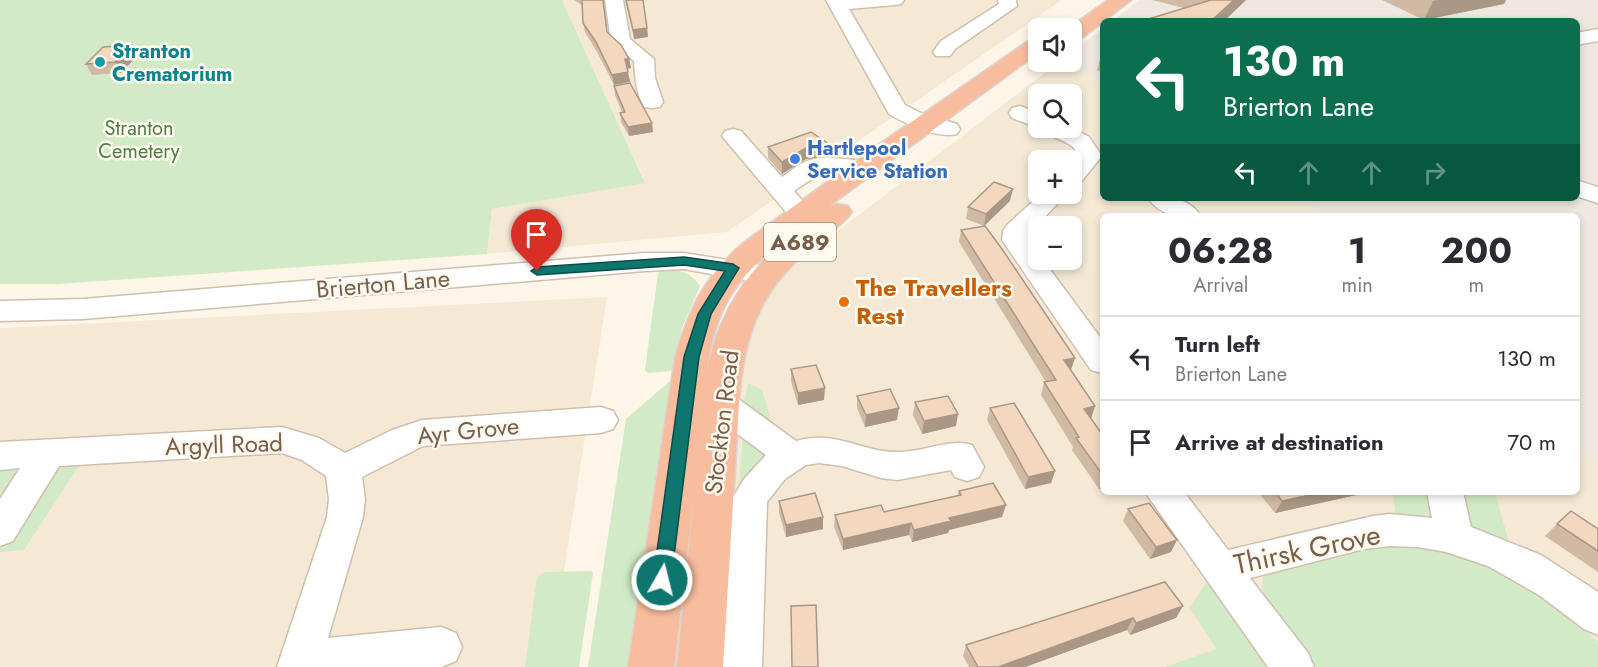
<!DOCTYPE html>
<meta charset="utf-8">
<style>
:root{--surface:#fff;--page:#f2f2f3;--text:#2b2b33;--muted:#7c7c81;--line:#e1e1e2}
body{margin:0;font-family:Jost,sans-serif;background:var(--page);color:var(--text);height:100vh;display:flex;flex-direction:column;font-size:22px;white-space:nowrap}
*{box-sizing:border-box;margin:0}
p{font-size:20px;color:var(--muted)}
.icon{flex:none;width:33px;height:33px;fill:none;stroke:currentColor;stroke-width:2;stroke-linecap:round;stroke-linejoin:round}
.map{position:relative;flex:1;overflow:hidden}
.panel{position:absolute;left:1100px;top:213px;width:480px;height:282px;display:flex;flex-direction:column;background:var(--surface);border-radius:9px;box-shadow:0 3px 9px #0003}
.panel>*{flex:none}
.hud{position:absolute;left:1100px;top:18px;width:480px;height:183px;border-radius:9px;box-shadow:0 3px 9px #0003;background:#0b6e4f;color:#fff;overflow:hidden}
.buttons{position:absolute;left:1028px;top:18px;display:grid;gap:12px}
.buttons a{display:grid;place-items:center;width:54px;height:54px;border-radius:9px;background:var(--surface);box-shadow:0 3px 9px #0003;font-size:30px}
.pin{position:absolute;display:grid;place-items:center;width:51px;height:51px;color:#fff;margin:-62px -26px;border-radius:50% 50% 50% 0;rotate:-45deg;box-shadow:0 0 6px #0007}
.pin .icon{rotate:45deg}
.me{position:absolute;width:66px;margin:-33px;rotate:8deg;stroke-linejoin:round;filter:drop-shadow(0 0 4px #0008)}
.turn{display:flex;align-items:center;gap:21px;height:126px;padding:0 24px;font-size:27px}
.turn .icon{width:78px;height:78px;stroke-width:2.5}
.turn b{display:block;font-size:42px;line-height:51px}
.lanes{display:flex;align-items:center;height:57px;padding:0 24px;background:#0003;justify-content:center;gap:30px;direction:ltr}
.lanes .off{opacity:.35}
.eta{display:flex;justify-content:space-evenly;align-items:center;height:102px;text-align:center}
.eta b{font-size:36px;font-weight:700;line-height:42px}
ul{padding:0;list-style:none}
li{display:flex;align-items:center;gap:18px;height:84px;padding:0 24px;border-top:2px solid var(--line)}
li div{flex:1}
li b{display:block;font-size:22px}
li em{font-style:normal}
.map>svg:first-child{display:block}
</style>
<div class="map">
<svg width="1598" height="667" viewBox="0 0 1598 667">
<rect width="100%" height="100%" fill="#fdf6e8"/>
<!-- residential -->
<path fill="#f5e9d6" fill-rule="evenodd" d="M562 0H1062L727 232 487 254 492 209 645 182Z
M1059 62H1068L1102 82V198H1296L1326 216H1102V492H1393L1398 543 1262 603 1216 649 1164 667H738L728 315ZM1038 94H1071V128H1038ZM1038 160H1071V194H1038ZM1038 226H1071V260H1038Z
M607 297 549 667H0V328Z
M1577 446 1598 466V642L1569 615 1521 584 1495 492H1576Z"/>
<!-- industrial -->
<path fill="#eee8e1" d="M1140 0H1598V466L1577 446 1576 216H1326L1296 198H1576V21H1112Z
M1102 29V82L1068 62H1071V53Z"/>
<!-- green -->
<path fill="#d2ebc6" d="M0 0H562L645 183 492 209 487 254 58 284H0Z
M663 270C678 269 691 272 700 286L682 328 672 371 648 373 645 370 658 273Z
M671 380 633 627 629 667H588L626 419Z
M748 383 762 390 770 416 769 422 743 407Z
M743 429 776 448 739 489Z
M88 452 24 550 0 552V458Z
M1393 492H1495L1521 584 1569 615 1598 642V667H1164L1216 649 1190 608 1208 579 1262 603 1263 570 1370 546 1398 543Z
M591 571 593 573 579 667H525L537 577 545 572Z"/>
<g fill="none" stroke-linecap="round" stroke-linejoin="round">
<!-- minor casing -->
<g stroke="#cfbfad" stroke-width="3">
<path id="minor" d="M605 0H623L630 39 654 59 655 78 663 102 660 107 652 108 644 107C636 94 635 76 634 61L611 41Z
M826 0H904L901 4 895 5 849 9 905 105 923 114 957 124 960 129 957 134C936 139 907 124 889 114Z
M998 0H1016L1017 6 955 49 950 56H936L933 52 941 41 999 4Z
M1598 29V41L1576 45V33Z
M1020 106 1038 113 1039 128 1012 118 1009 113 1012 108Z
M1071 127 1089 137 1102 156 1080 183 1071 185V164L1079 156C1072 138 1051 141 1042 128Z
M733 129 741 131 782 177C791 171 800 163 810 160 823 155 858 160 871 163L875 168 871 173 863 175 822 172 794 191 813 213 809 218 800 221 791 218 722 136 725 131Z
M1576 180 1598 187V203L1576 196Z
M1041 194H1067L1029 233 1028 240 1038 253V260H1043L1102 340V373L1091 370 1002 240 1003 231 1007 225Z
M1148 198C1170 198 1187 196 1201 216 1179 216 1162 218 1148 198Z
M644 253H684L765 266 775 269 779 275 775 281 765 284 684 269 644 271 83 319 0 321V301L83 299Z
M721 392 733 395 796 441C836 429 862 453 900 452 924 452 949 438 972 445L984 467 979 477 967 481 955 477 951 470 897 480 881 478 842 466 819 463 806 465 785 479 767 502 762 667H720L731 501 744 479 766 455 709 413 705 404 709 395Z
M601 407 613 411 618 420 613 429 601 433 423 446 362 477 365 499 363 517 328 638 441 627 456 633 462 647 456 661 441 667H277L327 517 329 499 326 476 302 460 282 453 59 466 13 541 0 546V499L20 468 0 470V442L282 427 319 438 345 453 392 430 422 420Z
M1145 492H1184L1228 550 1373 516 1390 514 1432 518 1427 492H1463L1471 527 1541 555 1598 592V635L1584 629 1539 595 1488 566 1446 552 1418 547 1390 546 1364 549 1250 578 1308 653 1314 667H1268Z"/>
</g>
<!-- highway casing -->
<g stroke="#dcd5d0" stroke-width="3">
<path id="highway" d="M1108 0H1131L1078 41 1071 43V28H1069Z
M1038 37V53L829 206 838 204 848 206 852 212C841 228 821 238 807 251 761 292 747 329 740 388L723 667H677L695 485 674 667H628L675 357C690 307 703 279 742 244L871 150 1031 39ZM785 240C743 275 717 318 707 372 714 309 736 277 785 240Z"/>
</g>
<!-- minor -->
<use href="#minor" fill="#fff" fill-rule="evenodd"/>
<!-- highway -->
<use href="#highway" fill="#f8bd9e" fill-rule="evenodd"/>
</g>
<!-- wall -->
<path fill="#d1baa4" d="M574 0H603L607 32 629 59 631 68 627 69 630 82 614 85 597 52 585 32 583 23V6Z
M625 0H643L648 37 634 39Z
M1152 0H1246L1224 21 1184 8Z
M1382 0H1506L1504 4 1424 20Z
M1102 51V73L1097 70 1102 52Z
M137 56 121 73 92 75 86 64Z
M614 86 653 132 629 136 621 122 620 113 622 112 615 95Z
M768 147 828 156 806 159 782 174 768 158Z
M1010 201 984 226 966 219 968 207Z
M961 230 1071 370 1091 418 1102 434V488L1099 489 1072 450 1073 447 1041 395 1044 382H1046L959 242Z
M791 369 824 400 798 405 791 382Z
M857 396 897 420 865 427 857 408Z
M915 402 956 426 922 434 913 415Z
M990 408 1055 471 1051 483 1025 489 987 420Z
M959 491 1002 517 949 530 948 533 912 542 909 535 843 550 834 527 835 515 884 512 957 496Z
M1258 492H1370L1275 513Z
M779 501 823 529 786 537 779 513Z
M1128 509 1171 552 1150 559 1123 521Z
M1557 524 1598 529V572L1545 536Z
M1165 582 1176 618 1130 635 1127 630 1025 667H969L963 656 966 645Z"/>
<!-- shaded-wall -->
<path fill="#aa9786" d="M1234 0H1246L1224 21H1211Z
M1438 0H1506L1504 4 1424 20 1433 1Z
M647 28 648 37 634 39 633 30Z
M131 45 137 56 121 73 115 62Z
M625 59H629L631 68 626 69Z
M628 72 630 82 614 85 612 75Z
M652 123 653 132 629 136 628 127Z
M829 144 828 156 806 159 782 174V162L806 148Z
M1013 189 1010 201 984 226 986 214Z
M1075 358 1071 370 1064 360Z
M825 388 824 400 798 405V393Z
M1095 406 1091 419 1084 409Z
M899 408 897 420 865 427 866 415Z
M958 414 956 426 922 434 924 421Z
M1055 471 1051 483 1025 489 1028 477Z
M1102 480V488L1099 489Z
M1324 492H1370L1275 513 1282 501Z
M1006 505 1002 517 949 530 948 533 912 542 914 530 949 518Z
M823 517V529L786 537V525Z
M911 523 909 535 843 550V539Z
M1177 540 1171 552 1150 559 1156 547Z
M1183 606 1176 618 1130 635 1136 623Z
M1133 618 1127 630 1025 667H998Z"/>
<!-- building -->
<path fill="#f3d8bf" stroke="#aa9786" stroke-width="1.5" d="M582 0H603L607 32 621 45 629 59H625L628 72 612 75 596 42 583 23Z
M626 0H643L647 28 633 30Z
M1211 0H1234L1211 21H1142Z
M131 45 115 62 86 64 103 47Z
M630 83 652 123 628 127 620 113 625 112 614 86Z
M811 132 829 144 806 148 782 162 768 147Z
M994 182 1013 189 986 214 968 207Z
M985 226 1002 249 1075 358 1064 360 1095 406 1084 409 1102 434V474L1076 438 1079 437 1044 382 1056 380 961 230Z
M816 365 825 388 798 393 791 369Z
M890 389 899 408 866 415 857 396Z
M948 396 958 414 924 421 915 402Z
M1014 403 1055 471 1028 477 990 408Z
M993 483 1006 505 949 518 951 521 914 530 911 523 843 539 835 515 881 505 884 512 961 495 959 491Z
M1275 492H1324L1282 501Z
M815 493 823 517 786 525 779 501Z
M1149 503 1177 540 1156 547 1128 509Z
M1571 511 1598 529V551L1557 524Z
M1165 582 1183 606 1136 623 1133 618 998 667H978L966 645Z
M816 605 818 667H792L791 606Z"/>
<!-- route -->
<path fill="#0f766e" stroke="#0a4d48" stroke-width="1.5" d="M684 257 733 264 739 268 711 314 699 357 671 580 668 586 662 588 656 586 653 580 684 357 698 314 725 271 684 265 537 275 531 271 537 267Z"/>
<!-- markers -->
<circle fill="#0f9aa8" stroke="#fffaef" stroke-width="2" cx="100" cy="62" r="6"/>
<circle fill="#3f7fe0" stroke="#fffaef" stroke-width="2" cx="795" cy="159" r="6"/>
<circle fill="#e8710a" stroke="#fffaef" stroke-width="2" cx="844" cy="302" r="6"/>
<g text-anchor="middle" stroke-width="5" stroke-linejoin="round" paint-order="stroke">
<!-- far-culture labels -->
<g font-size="20" font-weight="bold" fill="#0d838f" stroke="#fffaef" text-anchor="start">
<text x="112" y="58">Stranton<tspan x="112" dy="23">Crematorium</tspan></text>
</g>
<!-- far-park labels -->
<g font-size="20" fill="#4f7e42" stroke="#fffaef">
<text x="139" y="135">Stranton<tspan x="139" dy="23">Cemetery</tspan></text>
</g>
<!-- far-shop labels -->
<g font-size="20" font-weight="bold" fill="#366cbe" stroke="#fffaef" text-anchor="start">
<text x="807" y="155">Hartlepool<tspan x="807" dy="23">Service Station</tspan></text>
</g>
<!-- shield labels -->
<rect fill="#fffaef" stroke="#a08d7c" stroke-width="1.5" x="764" y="223" width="72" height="38" rx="4.5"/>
<g font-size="22" font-weight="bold" fill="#785e4b">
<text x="800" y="250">A689</text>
</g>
<!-- street labels -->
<g font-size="24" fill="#785e4b" stroke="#fffaef">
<text transform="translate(383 284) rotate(-5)" y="8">Brierton Lane</text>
<text transform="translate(722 422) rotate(-83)" y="8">Stockton Road</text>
<text transform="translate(468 431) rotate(-6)" y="8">Ayr Grove</text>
<text transform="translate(224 445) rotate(-2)" y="8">Argyll Road</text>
</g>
<!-- food labels -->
<g font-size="24" font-weight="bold" fill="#c56008" stroke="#fffaef" text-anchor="start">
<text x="856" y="296">The Travellers<tspan x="856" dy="28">Rest</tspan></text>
</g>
<!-- near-street labels -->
<g font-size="28" fill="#785e4b" stroke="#fffaef">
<text transform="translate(1307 549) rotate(-12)" y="10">Thirsk Grove</text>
</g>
</g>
</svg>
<div class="buttons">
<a><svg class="icon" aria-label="sound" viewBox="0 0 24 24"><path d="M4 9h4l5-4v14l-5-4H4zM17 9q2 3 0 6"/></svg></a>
<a><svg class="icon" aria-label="search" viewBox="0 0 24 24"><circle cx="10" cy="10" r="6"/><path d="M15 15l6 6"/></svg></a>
<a>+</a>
<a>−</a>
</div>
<div class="pin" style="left:537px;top:271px;background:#d93025"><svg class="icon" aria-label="arrive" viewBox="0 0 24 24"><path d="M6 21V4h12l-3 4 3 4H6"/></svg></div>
<svg class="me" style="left:662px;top:580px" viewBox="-20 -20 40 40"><circle r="17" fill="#0f766e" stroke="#fff" stroke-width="3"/><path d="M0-11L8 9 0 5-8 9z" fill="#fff"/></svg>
<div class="hud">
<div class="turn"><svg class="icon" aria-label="left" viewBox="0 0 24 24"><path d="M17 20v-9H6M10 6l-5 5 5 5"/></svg><div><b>130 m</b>Brierton Lane</div></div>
<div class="lanes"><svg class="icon" aria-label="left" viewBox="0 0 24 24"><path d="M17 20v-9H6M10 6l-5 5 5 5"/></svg><svg class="icon off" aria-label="ahead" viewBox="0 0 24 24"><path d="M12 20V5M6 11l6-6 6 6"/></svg><svg class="icon off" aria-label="ahead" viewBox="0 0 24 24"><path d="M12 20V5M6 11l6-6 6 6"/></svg><svg class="icon off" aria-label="right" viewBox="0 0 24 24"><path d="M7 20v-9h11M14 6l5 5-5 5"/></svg></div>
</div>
<section class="panel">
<div class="eta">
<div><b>06:28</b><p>Arrival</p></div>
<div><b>1</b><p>min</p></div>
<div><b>200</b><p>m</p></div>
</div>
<ul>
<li><svg class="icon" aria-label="left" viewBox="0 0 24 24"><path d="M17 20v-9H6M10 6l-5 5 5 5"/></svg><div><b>Turn left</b><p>Brierton Lane</p></div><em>130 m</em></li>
<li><svg class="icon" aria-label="arrive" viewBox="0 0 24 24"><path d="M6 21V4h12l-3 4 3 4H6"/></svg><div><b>Arrive at destination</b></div><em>70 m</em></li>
</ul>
</section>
</div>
